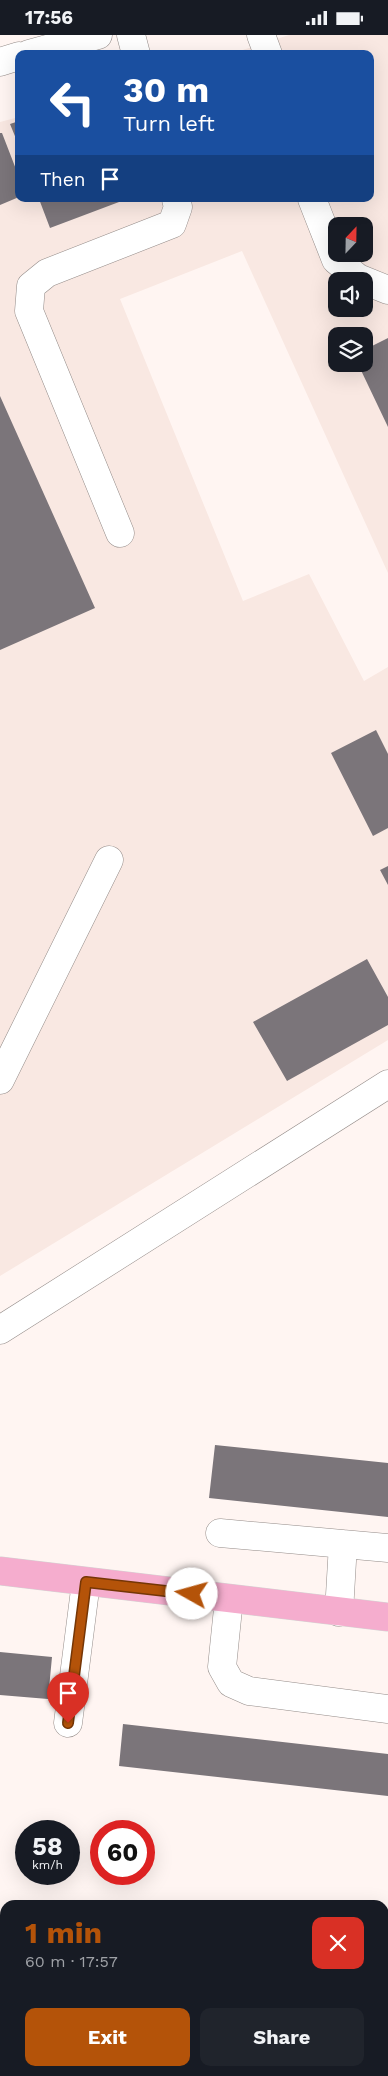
<!DOCTYPE html>
<meta charset="utf-8">
<style>
:root{--surface:#171b24;--page:#20242c;--text:#f1f3f6;--muted:#9ea1a6;--accent:#b45309}
body{margin:0;font-family:"Work Sans",sans-serif;background:var(--page);color:var(--text);height:100vh;display:flex;flex-direction:column;font-size:19px;white-space:nowrap}
*{box-sizing:border-box;margin:0}
p{font-size:16px;color:var(--muted)}
.icon{flex:none;width:28px;height:28px;fill:none;stroke:currentColor;stroke-width:2;stroke-linecap:round;stroke-linejoin:round}
.map{position:relative;flex:1;overflow:hidden}
.details{position:absolute;left:0px;top:1865px;width:389px;height:176px;display:flex;flex-direction:column;background:var(--surface);border-radius:15px 15px 0 0;box-shadow:0 5px 20px #0002}
.details>*{flex:none}
.guide{position:absolute;left:15px;top:15px;width:359px;height:152px;border-radius:10px;box-shadow:0 5px 20px #0002;background:#1a4fa0;color:#fff;overflow:hidden}
.needle{width:32px;rotate:22deg}
.buttons{position:absolute;left:328px;top:182px;display:grid;gap:10px}
.buttons a{display:grid;place-items:center;width:45px;height:45px;border-radius:10px;background:var(--surface);box-shadow:0 5px 20px #0002;font-size:25px}
.speed{position:absolute;left:15px;top:1785px;display:flex;gap:10px;font-size:25px;font-weight:700;text-align:center}
.speed>*{display:grid;place-content:center;width:65px;height:65px;border-radius:50%;background:var(--surface);box-shadow:0 5px 20px #0002;line-height:1}
.speed small{font-size:12px;font-weight:400}
.speed .limit{border:8px solid #d22;background:#fff;color:#111}
.pin{position:absolute;display:grid;place-items:center;width:42px;height:42px;color:#fff;margin:-51px -21px;border-radius:50% 50% 50% 0;rotate:-45deg;box-shadow:0 0 5px #0007}
.pin .icon{rotate:45deg}
.me{position:absolute;width:55px;margin:-28px;rotate:277deg;stroke-linejoin:round;filter:drop-shadow(0 0 4px #0008)}
.turn{display:flex;align-items:center;gap:18px;height:105px;padding:0 25px;font-size:22px}
.turn .icon{width:65px;height:65px;stroke-width:2.5}
.turn b{display:block;font-size:35px;line-height:42px}
.then{display:flex;align-items:center;height:48px;padding:0 25px;background:#0003;gap:10px;font-size:19px}
.round{display:grid;place-items:center;flex:none;width:52px;height:52px;border-radius:10px;background:var(--page)}
.head{display:flex;align-items:center;justify-content:space-between;height:85px;padding:0 25px}
h1{font-size:30px;font-weight:700;line-height:38px;color:var(--accent)}
.button{display:flex;gap:10px;margin-top:auto;padding:10px 25px}
.button a{flex:1;height:58px;border-radius:10px;background:var(--accent);color:#fff;font-size:20px;font-weight:700;line-height:58px;text-align:center}
.button a+a{background:var(--page);color:var(--text)}
.status{display:flex;justify-content:space-between;align-items:center;height:35px;padding:0 25px;background:var(--surface);direction:ltr}
.status svg{height:14px;fill:currentColor}
.map>svg:first-child{display:block}
</style>
<div class="status"><b>17:56</b><svg viewBox="0 0 49 12"><path d="M0 12V9h3v3zM5 12V6h3v6zM10 12V3h3v9zM15 12V0h3v12zM26 1h20v11H26zM47 4h2v5h-2z"/></svg></div>
<div class="map">
<svg width="388" height="2041" viewBox="0 0 388 2041">
<rect width="100%" height="100%" fill="#fff5f2"/>
<!-- built -->
<path fill="#f9e8e2" fill-rule="evenodd" d="M289 0H388V538L242 216 120 264 243 566 309 539 364 646 388 632V1005L0 1241V87L19 82V164H370V19H230ZM336 191H364V219H336ZM336 246H364V274H336ZM336 301H364V329H336Z"/>
<!-- building -->
<path fill="#7b757a" d="M19 86V111L10 89Z
M0 98H2L19 142V162L0 170Z
M39 164H127L50 193Z
M388 303V392L358 329H364V315Z
M0 361 95 573 0 615Z
M376 695 388 719V793L373 801 331 718Z
M388 831V850L380 835Z
M367 924 388 962V990L287 1046 253 987Z
M215 1410 388 1428V1482L209 1463Z
M0 1617 52 1622 48 1664 0 1660Z
M123 1689 388 1719V1761L119 1731Z"/>
<g fill="none" stroke-linecap="round" stroke-linejoin="round">
<!-- minor casing -->
<g stroke="#948c89" stroke-width="29">
<path id="minor" d="M131 0 136 19
M261 0 268 19
M29 19 98 0
M0 27 19 21
M312 164 336 225 358 243 388 255
M120 498 29 276 31 251 47 238 172 189 178 172 176 164
M0 1045 109 825
M0 1295 388 1049
M220 1498 388 1513
M229 1564 222 1632 231 1648 249 1656 388 1674
M339 1577 343 1509
M68 1688 86 1547"/>
</g>
<!-- major casing -->
<g stroke="#d4d3d3" stroke-width="29">
<path id="major" d="M0 1536 388 1582"/>
</g>
<!-- minor -->
<use href="#minor" stroke="#fff" stroke-width="28"/>
<!-- major -->
<use href="#major" stroke="#f5adce" stroke-width="28"/>
</g>
<g fill="none" stroke-linecap="round" stroke-linejoin="round">
<!-- route casing -->
<g stroke="#753606" stroke-width="12">
<path id="route" d="M68 1688 86 1547 192 1559"/>
</g>
<!-- route -->
<use href="#route" stroke="#b45309" stroke-width="9"/>
</g>
</svg>
<div class="buttons">
<a><svg class="needle" viewBox="-14 -14 28 28"><path d="M0-13l5 13h-10z" fill="#e53935"/><path d="M0 13l5-13h-10z" fill="#9ea1a6"/></svg></a>
<a><svg class="icon" aria-label="sound" viewBox="0 0 24 24"><path d="M4 9h4l5-4v14l-5-4H4zM17 9q2 3 0 6"/></svg></a>
<a><svg class="icon" aria-label="layers" viewBox="0 0 24 24"><path d="M12 4l9 5-9 5-9-5zM3 14l9 5 9-5"/></svg></a>
</div>
<div class="speed"><div>58<small>km/h</small></div><div class="limit">60</div></div>
<div class="pin" style="left:68px;top:1688px;background:#d93025"><svg class="icon" aria-label="arrive" viewBox="0 0 24 24"><path d="M6 21V4h12l-3 4 3 4H6"/></svg></div>
<svg class="me" style="left:192px;top:1559px" viewBox="-20 -20 40 40"><circle r="19" fill="#fff"/><path d="M0-13L10 11 0 6-10 11z" fill="#b45309"/></svg>
<div class="guide">
<div class="turn"><svg class="icon" aria-label="left" viewBox="0 0 24 24"><path d="M17 20v-9H6M10 6l-5 5 5 5"/></svg><div><b>30 m</b>Turn left</div></div>
<div class="then">Then<svg class="icon" aria-label="arrive" viewBox="0 0 24 24"><path d="M6 21V4h12l-3 4 3 4H6"/></svg></div>
</div>
<section class="details">
<div class="head"><div><h1>1 min</h1><p>60 m · 17:57</p></div><a class="round" style="background:#d93025;color:#fff"><svg class="icon" aria-label="close" viewBox="0 0 24 24"><path d="M6 6l12 12M18 6L6 18"/></svg></a></div>
<div class="button"><a>Exit</a><a>Share</a></div>
</section>
</div>
